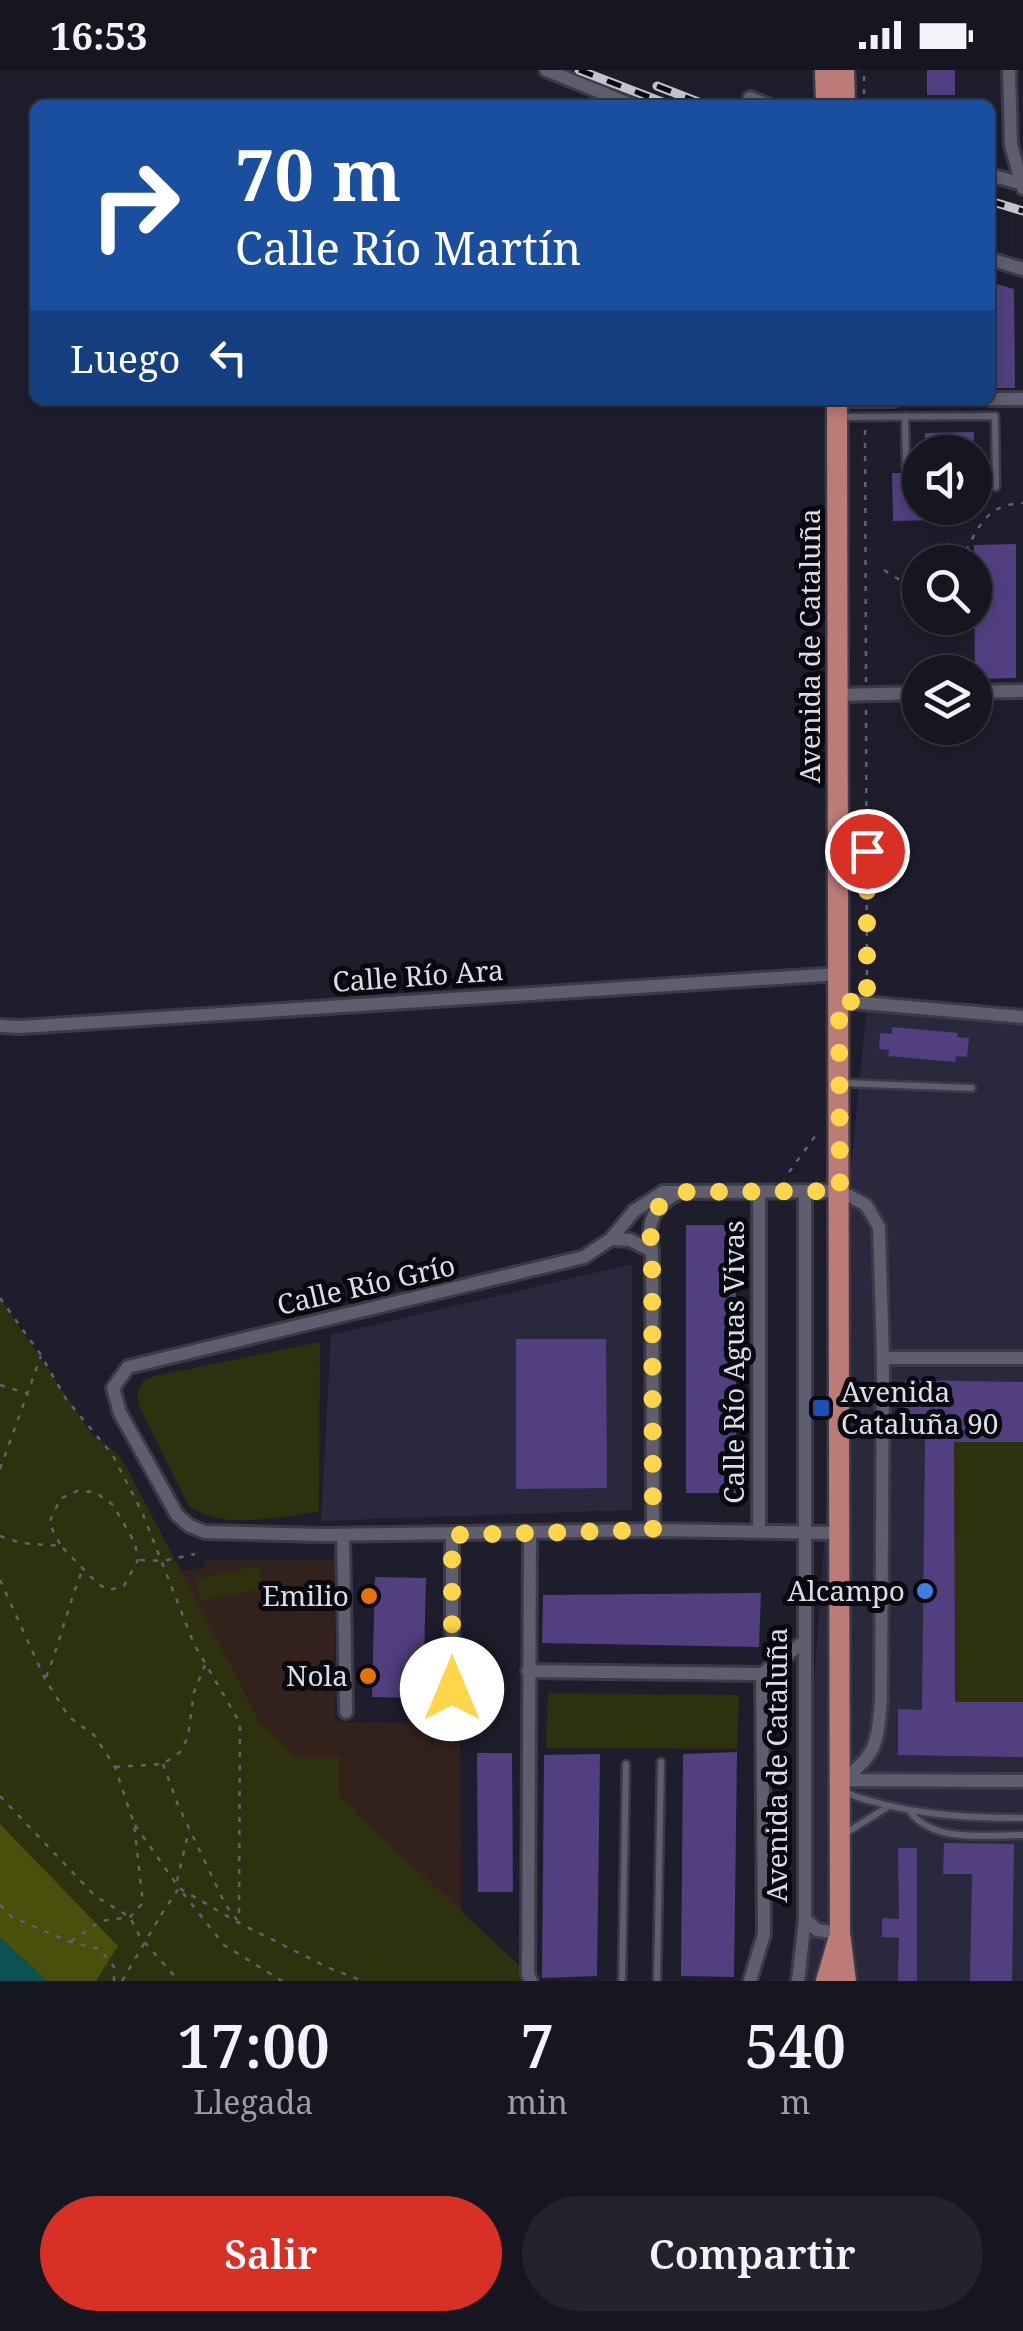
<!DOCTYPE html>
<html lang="es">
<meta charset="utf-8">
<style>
:root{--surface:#161621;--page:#23232e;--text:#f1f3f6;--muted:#9e9fa5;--line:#35353f;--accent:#d93025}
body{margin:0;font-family:"Noto Serif",serif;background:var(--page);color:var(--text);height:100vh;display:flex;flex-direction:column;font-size:38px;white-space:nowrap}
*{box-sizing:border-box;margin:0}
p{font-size:32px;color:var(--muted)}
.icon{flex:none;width:55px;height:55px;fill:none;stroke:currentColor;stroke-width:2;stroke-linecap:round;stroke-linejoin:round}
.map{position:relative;height:1911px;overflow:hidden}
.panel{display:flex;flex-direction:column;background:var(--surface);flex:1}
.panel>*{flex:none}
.banner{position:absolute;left:30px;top:30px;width:965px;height:305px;border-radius:15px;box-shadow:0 5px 15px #0003,0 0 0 2px var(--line);background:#1a4fa0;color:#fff;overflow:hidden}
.buttons{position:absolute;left:902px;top:365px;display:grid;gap:20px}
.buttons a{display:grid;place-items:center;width:90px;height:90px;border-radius:50%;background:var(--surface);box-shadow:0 5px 15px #0003,0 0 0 2px var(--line);font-size:50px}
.pin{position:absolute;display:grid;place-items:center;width:85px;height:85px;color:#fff;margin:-42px;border:5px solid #fff;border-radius:50%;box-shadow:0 2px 10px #0007}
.me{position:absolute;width:110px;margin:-55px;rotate:0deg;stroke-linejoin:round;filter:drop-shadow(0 0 8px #0008)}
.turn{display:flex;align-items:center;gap:35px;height:210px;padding:0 40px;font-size:45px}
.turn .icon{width:130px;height:130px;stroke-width:2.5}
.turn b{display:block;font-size:70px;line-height:85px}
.then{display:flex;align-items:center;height:95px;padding:0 40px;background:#0003;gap:20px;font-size:38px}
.eta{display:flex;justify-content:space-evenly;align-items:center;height:170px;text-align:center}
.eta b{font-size:60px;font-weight:600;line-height:70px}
.cta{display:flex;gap:20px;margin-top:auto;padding:20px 40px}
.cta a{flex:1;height:115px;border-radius:60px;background:var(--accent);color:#fff;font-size:40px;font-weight:600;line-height:115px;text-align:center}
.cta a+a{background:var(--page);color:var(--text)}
.status{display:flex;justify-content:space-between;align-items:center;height:70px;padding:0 50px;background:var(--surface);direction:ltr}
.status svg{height:28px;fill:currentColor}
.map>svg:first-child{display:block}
</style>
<div class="status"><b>16:53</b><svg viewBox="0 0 49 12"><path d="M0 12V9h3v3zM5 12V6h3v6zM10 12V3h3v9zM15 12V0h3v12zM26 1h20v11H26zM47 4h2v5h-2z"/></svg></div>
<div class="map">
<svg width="1023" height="1911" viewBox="0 0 1023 1911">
<rect width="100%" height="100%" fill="#1e1d2c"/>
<!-- built -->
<path fill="#29283c" d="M867 934 1023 944V1911H793L849 1119Z
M632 1194V1440L321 1451 331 1265Z"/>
<!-- education -->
<path fill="#33211c" d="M205 1490H334L335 1652 460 1653 461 1851 271 1672 179 1501 204 1498Z"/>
<!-- green -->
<path fill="#2e310d" d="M0 1228 91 1363 121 1387 261 1654 296 1687H339V1726L355 1738V1742L536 1911H96L117 1876 0 1754Z
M320 1272 319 1442C279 1446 222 1462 188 1435L140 1338 137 1325 143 1311 155 1306Z
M954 1372H1023V1632H955Z
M258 1496 263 1518 201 1531 196 1509Z
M548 1623 739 1625 737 1679 546 1678Z"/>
<!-- forest -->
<path fill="#4a4f0c" d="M0 1754 118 1876 96 1911H47L0 1868Z"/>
<!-- water -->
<path fill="#0c5255" d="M0 1868 47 1911H0Z"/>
<!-- building -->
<path fill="#513f80" d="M927 0H955V25H927Z
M990 212 1014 219 1015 318H990Z
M974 362V382H925V363Z
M892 403H920V438H941V450L893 451Z
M1016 474V608L975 609 974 475Z
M892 957 958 963 957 967 969 968 967 987 956 986 955 992 888 986 889 980 879 979 880 963 892 964Z
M686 1155H736V1423H686Z
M516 1269H606L607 1418 516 1419Z
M905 1310 1023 1312V1372H954L955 1632H1023V1687L898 1685V1639L922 1640 925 1367 904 1366Z
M375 1507 426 1508 423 1628 372 1627Z
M761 1523 759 1577 542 1573 543 1525Z
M737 1682 734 1907 681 1906 683 1684Z
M477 1683H512L513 1822H478Z
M600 1684 597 1906 542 1908 544 1685Z
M944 1773 1014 1774 1012 1911H970L972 1804H943Z
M898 1778H917V1911H898L899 1868 882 1867V1848L899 1849Z"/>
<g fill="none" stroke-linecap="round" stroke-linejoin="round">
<!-- lane casing -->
<g stroke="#3b3a47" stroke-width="11">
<path id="lane" d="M905 346 906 397
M843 347 995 346 996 417
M843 1013 972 1018
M843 1722C902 1744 960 1748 1023 1748
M911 1743C935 1773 987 1765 1023 1765
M846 1763 886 1738
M622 1911 626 1694
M657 1911 661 1692"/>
</g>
<!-- street casing -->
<g stroke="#3b3a47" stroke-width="18">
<path id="street" d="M546 0 632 35
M1009 0 1011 75 1023 118
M750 28 768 35
M990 105 1023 114
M990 189 1023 199
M990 329H1023
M837 330H894
M975 622 1023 621
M837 625 920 623
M839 931 1023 947
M0 956 20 957 839 904
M611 1169 630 1170 652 1181
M883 1288H1023
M653 1460 652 1181C646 1155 652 1136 678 1123
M759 1462V1122
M530 1463 528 1904 531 1911
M841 1463 653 1460 321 1465 205 1462 190 1456 177 1445 120 1343 113 1318 128 1297 584 1187 611 1169 634 1141 663 1122 840 1121 866 1135 879 1157 883 1288 881 1632C877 1673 877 1685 842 1710
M343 1465 346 1642
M528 1601 762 1604 805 1571
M452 1619V1465
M842 1710 1023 1711
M805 1849 817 1860 840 1863
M750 1911 764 1864 762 1604
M798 1911 805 1849V1122"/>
</g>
<!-- primary casing -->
<g stroke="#3b3a47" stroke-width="25">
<path id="primary" d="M825 0 826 35
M844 0 845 35
M837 330 840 1863 846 1911
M826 1911 838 1870"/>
</g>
<!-- path -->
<path stroke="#62616e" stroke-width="2.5" stroke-dasharray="5 8" stroke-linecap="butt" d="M864 24V0
M865 360 866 612
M959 492C979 460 982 435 1023 433
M884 500 920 523
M866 640 867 917
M789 1102 818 1062
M0 1228 41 1285 66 1329 112 1384 142 1442 194 1574 240 1653 239 1853
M0 1315 26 1323
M0 1399 41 1286
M0 1466 21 1473 61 1476 98 1514 109 1520 124 1516 138 1490 135 1473 113 1435 95 1422 77 1421 60 1429 49 1453 61 1476
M140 1490 163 1491 195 1484
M0 1510 45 1609 69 1647 94 1665 115 1697 134 1754 143 1833 130 1847 101 1851 70 1872
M46 1607C60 1572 68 1536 82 1501
M163 1694 178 1735 225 1834 237 1850
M115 1697 163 1694 180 1682 188 1667 194 1622 205 1595
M0 1726 95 1826 130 1847 140 1867 179 1911
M135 1755 179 1818 239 1853 329 1898 363 1911
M177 1811 189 1760
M0 1835 12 1847 70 1872 100 1879 114 1897V1911
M161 1845 179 1818 224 1875 282 1911"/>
<!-- lane -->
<use href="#lane" stroke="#5e5e6f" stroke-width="6"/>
<!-- street -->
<use href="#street" stroke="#5e5e6f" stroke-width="12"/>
<!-- primary -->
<use href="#primary" stroke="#bd7b77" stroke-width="20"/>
<!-- rail casing -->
<g stroke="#c4c4cf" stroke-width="9">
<path id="rail" d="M579 0 670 35
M657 16 706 35
M990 131 1023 141"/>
</g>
<!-- rail -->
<use href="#rail" stroke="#09080f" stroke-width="5" stroke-dasharray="15" stroke-linecap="butt"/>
<!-- path-bridge -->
<path stroke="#62616e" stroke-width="2.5" stroke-dasharray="5 8" stroke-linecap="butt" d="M122 1911 161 1845"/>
</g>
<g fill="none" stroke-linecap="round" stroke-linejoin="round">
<!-- route -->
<path stroke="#ffd54a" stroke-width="18" stroke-dasharray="0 32.4" d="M452 1619V1465L653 1460 652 1191C651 1157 643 1140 680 1122L840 1121 839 930 867 934V781"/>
</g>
<!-- markers -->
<rect fill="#1a4fb4" stroke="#09080f" stroke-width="4" x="811" y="1328" width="20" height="20" rx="5"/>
<circle fill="#3f7fe0" stroke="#09080f" stroke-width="4" cx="925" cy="1521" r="10"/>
<g fill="#e8710a" stroke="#09080f" stroke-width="4">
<circle cx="369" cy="1526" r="10"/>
<circle cx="368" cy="1606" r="10"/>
</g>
<g text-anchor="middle" stroke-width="10" stroke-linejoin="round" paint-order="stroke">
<!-- street labels -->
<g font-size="28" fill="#dddde7" stroke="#09080f">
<text transform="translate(810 576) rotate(-90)" y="10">Avenida de Cataluña</text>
<text transform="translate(418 906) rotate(-4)" y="10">Calle Río Ara</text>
<text transform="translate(366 1215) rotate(-13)" y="10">Calle Río Grío</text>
<text transform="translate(734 1292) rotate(-90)" y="10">Calle Río Aguas Vivas</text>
<text transform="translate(777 1695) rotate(-90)" y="10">Avenida de Cataluña</text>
</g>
<!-- poi labels -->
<g font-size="28" fill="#dddde7" stroke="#09080f" text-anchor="end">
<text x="841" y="1332" text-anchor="start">Avenida<tspan x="841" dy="32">Cataluña 90</tspan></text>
<text x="905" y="1531">Alcampo</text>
<text x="349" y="1536">Emilio</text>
<text x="348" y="1616">Nola</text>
</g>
</g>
</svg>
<div class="buttons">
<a><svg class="icon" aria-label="sound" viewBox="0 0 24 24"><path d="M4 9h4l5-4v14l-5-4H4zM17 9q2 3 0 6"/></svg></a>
<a><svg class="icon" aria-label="search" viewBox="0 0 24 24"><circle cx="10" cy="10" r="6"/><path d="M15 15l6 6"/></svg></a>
<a><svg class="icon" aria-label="layers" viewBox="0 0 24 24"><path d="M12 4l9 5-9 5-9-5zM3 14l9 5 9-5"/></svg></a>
</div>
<div class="pin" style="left:867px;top:781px;background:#d93025"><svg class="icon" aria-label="arrive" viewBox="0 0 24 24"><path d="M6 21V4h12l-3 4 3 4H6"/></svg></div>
<svg class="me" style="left:452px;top:1619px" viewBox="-20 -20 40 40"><circle r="19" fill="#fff"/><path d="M0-13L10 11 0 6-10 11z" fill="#ffd54a"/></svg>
<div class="banner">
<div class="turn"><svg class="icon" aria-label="right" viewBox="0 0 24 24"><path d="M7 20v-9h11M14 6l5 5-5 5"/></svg><div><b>70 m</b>Calle Río Martín</div></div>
<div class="then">Luego<svg class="icon" aria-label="left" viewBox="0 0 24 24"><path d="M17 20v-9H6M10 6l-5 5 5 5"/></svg></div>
</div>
</div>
<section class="panel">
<div class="eta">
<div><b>17:00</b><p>Llegada</p></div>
<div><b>7</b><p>min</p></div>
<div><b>540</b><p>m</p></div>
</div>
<div class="cta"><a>Salir</a><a>Compartir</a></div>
</section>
